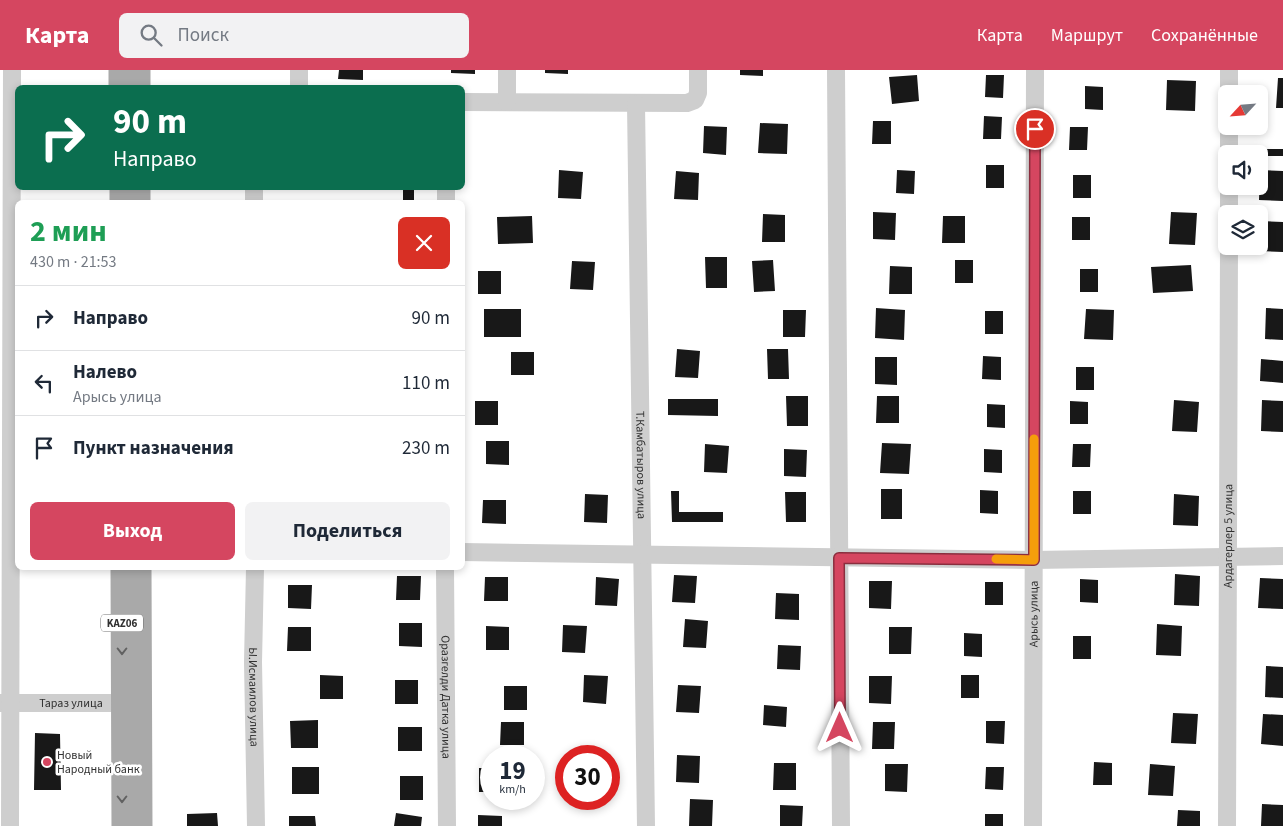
<!DOCTYPE html>
<html lang="ru">
<meta charset="utf-8">
<style>
:root{--surface:#fff;--page:#f2f2f3;--text:#1f2937;--muted:#747a83;--line:#e0e1e3;--accent:#d54660}
body{margin:0;font-family:"Source Sans 3",sans-serif;background:var(--page);color:var(--text);height:100vh;display:flex;flex-direction:column;font-size:19px;white-space:nowrap}
*{box-sizing:border-box;margin:0}
p{font-size:16px;color:var(--muted)}
.icon{flex:none;width:28px;height:28px;fill:none;stroke:currentColor;stroke-width:2;stroke-linecap:round;stroke-linejoin:round}
.map{position:relative;flex:1;overflow:hidden}
.side{position:absolute;left:15px;top:130px;width:450px;height:370px;display:flex;flex-direction:column;background:var(--surface);border-radius:8px;box-shadow:0 2px 8px #0003}
.side>*{flex:none}
.banner{position:absolute;left:15px;top:15px;width:450px;height:105px;border-radius:8px;box-shadow:0 2px 8px #0003;background:#0b6e4f;color:#fff;overflow:hidden}
.needle{width:32px;rotate:244deg}
.controls{position:absolute;left:1218px;top:15px;display:grid;gap:10px}
.controls a{display:grid;place-items:center;width:50px;height:50px;border-radius:8px;background:var(--surface);box-shadow:0 2px 8px #0003;font-size:25px}
.speed{position:absolute;left:480px;top:675px;display:flex;gap:10px;font-size:25px;font-weight:700;text-align:center}
.speed>*{display:grid;place-content:center;width:65px;height:65px;border-radius:50%;background:var(--surface);box-shadow:0 2px 8px #0003;line-height:1}
.speed small{font-size:12px;font-weight:400}
.speed .limit{border:8px solid #d22;background:#fff;color:#111}
.pin{position:absolute;display:grid;place-items:center;width:42px;height:42px;color:#fff;margin:-21px;border:2px solid #fff;border-radius:50%;box-shadow:0 1px 5px #0007}
.me{position:absolute;width:55px;margin:-28px;rotate:0deg;stroke-linejoin:round;filter:drop-shadow(0 0 4px #0008)}
.turn{display:flex;align-items:center;gap:18px;height:105px;padding:0 15px;font-size:22px}
.turn .icon{width:65px;height:65px;stroke-width:2.5}
.turn b{display:block;font-size:35px;line-height:42px}
.round{display:grid;place-items:center;flex:none;width:52px;height:52px;border-radius:8px;background:var(--page)}
.summary{display:flex;align-items:center;justify-content:space-between;height:85px;padding:0 15px}
h1{font-size:30px;font-weight:700;line-height:38px;color:#1e9e55}
.action{display:flex;gap:10px;margin-top:auto;padding:10px 15px}
.action a{flex:1;height:58px;border-radius:8px;background:var(--accent);color:#fff;font-size:20px;font-weight:700;line-height:58px;text-align:center}
.action a+a{background:var(--page);color:var(--text)}
ul{padding:0;list-style:none}
li{display:flex;align-items:center;gap:15px;height:65px;padding:0 15px;border-top:1px solid var(--line)}
li div{flex:1}
li b{display:block;font-size:19px}
li em{font-style:normal}
header{display:flex;align-items:center;gap:30px;box-sizing:border-box;height:70px;padding:0 25px;background:var(--accent);color:#fff}
header strong{font-size:24px}
nav{display:flex;gap:28px;margin-inline-start:auto;font-size:18px}
.search{width:350px;height:45px;background:var(--page);display:flex;align-items:center;gap:12px;box-sizing:border-box;padding:0 18px;border-radius:8px;color:var(--muted);font-size:19px}
.map>svg:first-child{display:block}
</style>
<header>
<strong>Карта</strong>
<div class="search"><svg class="icon" aria-label="search" viewBox="0 0 24 24"><circle cx="10" cy="10" r="6"/><path d="M15 15l6 6"/></svg>Поиск</div>
<nav><a>Карта</a><a>Маршрут</a><a>Сохранённые</a></nav>
</header>
<div class="map">
<svg width="1283" height="756" viewBox="0 0 1283 756">
<rect width="100%" height="100%" fill="#fff"/>
<!-- building -->
<path fill="#181818" d="M339 0H363V10L338 9Z
M451 0H475V4L451 3Z
M545 0H568V4L545 3Z
M740 0H763V6L740 5Z
M917 5 919 31 892 34 889 7Z
M986 5H1004L1003 28 985 27Z
M1278 8H1283V38H1276Z
M1167 10 1196 11 1195 41 1166 40Z
M1085 16 1103 17V40L1085 39Z
M984 46 1002 47 1001 69H983Z
M873 51H891V74H872Z
M760 53 788 54 787 84 758 83Z
M704 56 727 57 726 85 703 83Z
M1070 57H1088L1087 80H1069Z
M1266 79H1283V86H1266Z
M986 95H1004V118H986Z
M559 100 583 102 581 129 558 128Z
M897 100 915 101 914 124 896 123Z
M1260 100 1283 101V131L1259 130Z
M676 101 699 103 698 130 674 129Z
M1073 105H1091V128H1073Z
M403 118H414V131H403Z
M873 142 896 143 895 170 873 169Z
M1171 142 1197 143 1195 175 1169 174Z
M763 144 785 145V172H762Z
M532 146 533 173 498 174 497 147Z
M943 146H965V173H942Z
M1072 147H1090V170H1072Z
M1261 151 1283 152V182L1259 181Z
M705 187H727V218H706Z
M773 190 775 221 754 222 752 191Z
M955 190H973V213H955Z
M572 191 595 192 593 220 570 219Z
M1191 195 1193 221 1153 223 1151 197Z
M890 196 912 197V224H889Z
M1080 199H1098V222H1080Z
M478 201H501V224H478Z
M876 238 905 240 904 270 875 268Z
M1266 238 1283 239V270L1265 269Z
M484 239H521V267H484Z
M1086 239 1114 240 1113 270 1084 269Z
M783 240H806L805 267H783Z
M985 241H1003V264H985Z
M677 279 700 281 698 308 675 307Z
M767 279H788L789 309H768Z
M511 282H534V305H511Z
M983 286 1001 287V310L982 309Z
M875 287H897V315L875 314Z
M1261 289 1283 291V313L1260 311Z
M1076 297H1094V320H1076Z
M786 326H808V356H787Z
M877 326H899V353H876Z
M668 329H718V346L668 345Z
M1174 330 1199 332 1197 362 1172 361Z
M1262 330 1283 331V362L1261 361Z
M475 331H498V355H475Z
M1070 331 1088 332V354H1070Z
M987 334 1005 335V358L987 357Z
M486 371H509V395L486 394Z
M882 373 911 374 909 404 880 403Z
M705 374 729 376 727 403 704 402Z
M1073 374H1091L1090 397H1072Z
M784 379 807 380 806 407 784 406Z
M984 379 1002 380V403L984 402Z
M881 419H902V449H881Z
M980 420 998 421V444L980 443Z
M671 421H679V442H723V452H672Z
M1073 421H1091V444H1073Z
M785 422H806V452H786Z
M585 424 608 425 607 453 584 452Z
M1174 424 1199 426 1198 456 1173 455Z
M483 430H506V454L482 453Z
M1175 504 1200 506 1199 536 1174 535Z
M674 505 697 506 695 533 672 532Z
M397 506H421L420 530H396Z
M485 507H508V531H484Z
M596 507 619 509 617 536 595 535Z
M1260 508 1283 509V539L1258 538Z
M1080 509 1098 510V533L1080 532Z
M869 511H892L891 539 869 538Z
M985 512H1003V535H985Z
M288 515H312L311 539 288 538Z
M776 523 799 524V550L775 549Z
M685 549 708 551 706 578 683 577Z
M399 553H422V577L399 576Z
M1157 554 1182 556 1181 586 1156 585Z
M563 555 587 556 585 583 562 582Z
M486 556 509 557V580H486Z
M288 557H311V581H287Z
M889 557H912L911 584H889Z
M964 563 982 564V587L964 586Z
M1073 566H1091V589H1073Z
M778 575 801 576 800 600 777 599Z
M1266 596 1283 597V628L1265 627Z
M320 605 343 606V629H320Z
M584 605 608 606 606 634 583 632Z
M961 605H979V628H961Z
M869 606H892L891 634 869 633Z
M395 610H418V634H395Z
M678 615 701 616 699 643 676 642Z
M504 616H527V640H504Z
M764 635 787 637 786 657 763 655Z
M1173 643 1198 644 1196 674 1171 673Z
M1263 644 1283 645V676L1261 674Z
M318 650V678H291L290 651Z
M986 651H1005L1004 674 986 673Z
M501 652H524V675H500Z
M873 652H895L894 679H872Z
M398 657H422V681H398Z
M35 663 60 664 61 720H34Z
M677 685 700 686 699 713 676 712Z
M1094 692 1112 693V715H1093Z
M774 693H796V720H773Z
M885 694H908L907 722 885 721Z
M1150 694 1175 696 1173 726 1148 725Z
M292 697H319V724H292Z
M986 697H1004L1003 720 985 719Z
M479 698H491V722H479Z
M400 706H423V730H400Z
M690 729 713 730 712 756H689Z
M1262 734 1283 735V756H1261Z
M780 735 803 736 802 756H780Z
M1178 740 1200 741V756H1177Z
M217 743 218 756H187V744Z
M396 743 422 747 421 756H394Z
M985 744H1003V756H985Z
M478 745 502 746V756H478Z
M289 746H315L316 756H289Z"/>
<g fill="none" stroke-linecap="round" stroke-linejoin="round">
<!-- minor -->
<g stroke="#cecece" stroke-width="18">
<path d="M836 0 841 756"/>
<path d="M1229 0V24"/>
<path d="M299 18V0"/>
<path d="M462 32 687 33 695 30 698 23V0"/>
<path d="M507 32V0"/>
<path id="s1" d="M636 34 646 756"/>
<path d="M1229 56V84"/>
<path d="M1229 116V144"/>
<path d="M254 118V132"/>
<path d="M446 132V118"/>
<path d="M462 482 1033 490 1283 486"/>
<path id="s2" d="M255 498 253 592 256 756"/>
<path id="s3" d="M445 498 447 756"/>
<path id="s4" d="M0 633H134"/>
<path d="M10 756 12 0"/>
<path id="s5" d="M1033 756 1035 0"/>
<path id="s6" d="M1227 756 1229 176"/>
</g>
<!-- major -->
<path stroke="#a9a9a9" stroke-width="21" d="M119 0V18
M140 0V18
M120 118V132
M140 118V132
M121 498 122 756
M141 498 142 756"/>
</g>
<!-- one-way arrows -->
<defs><path id="oneway-chevron" d="M-2-3.5L2.5 0L-2 3.5" fill="none" stroke-width="1.6" stroke-linecap="round" stroke-linejoin="round" transform="scale(1.25)"/></defs>
<g stroke="#616161">
<use href="#oneway-chevron" transform="translate(122 581) rotate(90)"/>
<use href="#oneway-chevron" transform="translate(122 729) rotate(90)"/>
</g>
<g fill="none" stroke-linecap="round" stroke-linejoin="round">
<!-- route casing -->
<g stroke="#8a2e3e" stroke-width="12">
<path id="route" d="M840 658 839 488 1034 490 1035 59"/>
</g>
<!-- route -->
<use href="#route" stroke="#d54660" stroke-width="9"/>
<!-- slow -->
<path stroke="#f59e0b" stroke-width="9" d="M996 489 1034 490V369"/>
</g>
<!-- markers -->
<circle fill="#d54660" stroke="#fff" stroke-width="2" cx="47" cy="692" r="5"/>
<g text-anchor="middle" stroke-width="5" stroke-linejoin="round" paint-order="stroke">
<!-- shield labels -->
<rect fill="#fff" stroke="#6f6f6f" stroke-width="1" x="101" y="544.5" width="42" height="17" rx="4"/>
<g font-size="11" font-weight="bold" fill="#313131">
<text x="122" y="557">KАZ06</text>
</g>
<!-- street labels -->
<g font-size="12" fill="#313131" stroke="#fff">
<text dy="4" stroke="none"><textPath href="#s1" startOffset="361">Т.Камбатыров улица</textPath></text>
<text dy="4" stroke="none"><textPath href="#s6" startOffset="290">Ардагерлер 5 улица</textPath></text>
<text dy="4" stroke="none"><textPath href="#s5" startOffset="212">Арысь улица</textPath></text>
<text dy="4" stroke="none"><textPath href="#s2" startOffset="129">Ы.Исмаилов улица</textPath></text>
<text dy="4" stroke="none"><textPath href="#s3" startOffset="129">Оразгелди Датка улица</textPath></text>
<text dy="4" stroke="none"><textPath href="#s4" startOffset="71">Тараз улица</textPath></text>
</g>
<!-- poi labels -->
<g font-size="12" fill="#313131" stroke="#fff" text-anchor="start">
<text x="57" y="689">Новый<tspan x="57" dy="14">Народный банк</tspan></text>
</g>
</g>
</svg>
<div class="controls">
<a><svg class="needle" viewBox="-14 -14 28 28"><path d="M0-13l5 13h-10z" fill="#e53935"/><path d="M0 13l5-13h-10z" fill="#747a83"/></svg></a>
<a><svg class="icon" aria-label="sound" viewBox="0 0 24 24"><path d="M4 9h4l5-4v14l-5-4H4zM17 9q2 3 0 6"/></svg></a>
<a><svg class="icon" aria-label="layers" viewBox="0 0 24 24"><path d="M12 4l9 5-9 5-9-5zM3 14l9 5 9-5"/></svg></a>
</div>
<div class="speed"><div>19<small>km/h</small></div><div class="limit">30</div></div>
<div class="pin" style="left:1035px;top:59px;background:#d93025"><svg class="icon" aria-label="arrive" viewBox="0 0 24 24"><path d="M6 21V4h12l-3 4 3 4H6"/></svg></div>
<svg class="me" style="left:840px;top:658px" viewBox="-20 -20 40 40"><path d="M0-17L14 15 0 8-14 15z" fill="#d54660" stroke="#fff" stroke-width="4"/></svg>
<div class="banner">
<div class="turn"><svg class="icon" aria-label="right" viewBox="0 0 24 24"><path d="M7 20v-9h11M14 6l5 5-5 5"/></svg><div><b>90 m</b>Направо</div></div>
</div>
<section class="side">
<div class="summary"><div><h1>2 мин</h1><p>430 m · 21:53</p></div><a class="round" style="background:#d93025;color:#fff"><svg class="icon" aria-label="close" viewBox="0 0 24 24"><path d="M6 6l12 12M18 6L6 18"/></svg></a></div>
<ul>
<li><svg class="icon" aria-label="right" viewBox="0 0 24 24"><path d="M7 20v-9h11M14 6l5 5-5 5"/></svg><div><b>Направо</b></div><em>90 m</em></li>
<li><svg class="icon" aria-label="left" viewBox="0 0 24 24"><path d="M17 20v-9H6M10 6l-5 5 5 5"/></svg><div><b>Налево</b><p>Арысь улица</p></div><em>110 m</em></li>
<li><svg class="icon" aria-label="arrive" viewBox="0 0 24 24"><path d="M6 21V4h12l-3 4 3 4H6"/></svg><div><b>Пункт назначения</b></div><em>230 m</em></li>
</ul>
<div class="action"><a>Выход</a><a>Поделиться</a></div>
</section>
</div>
